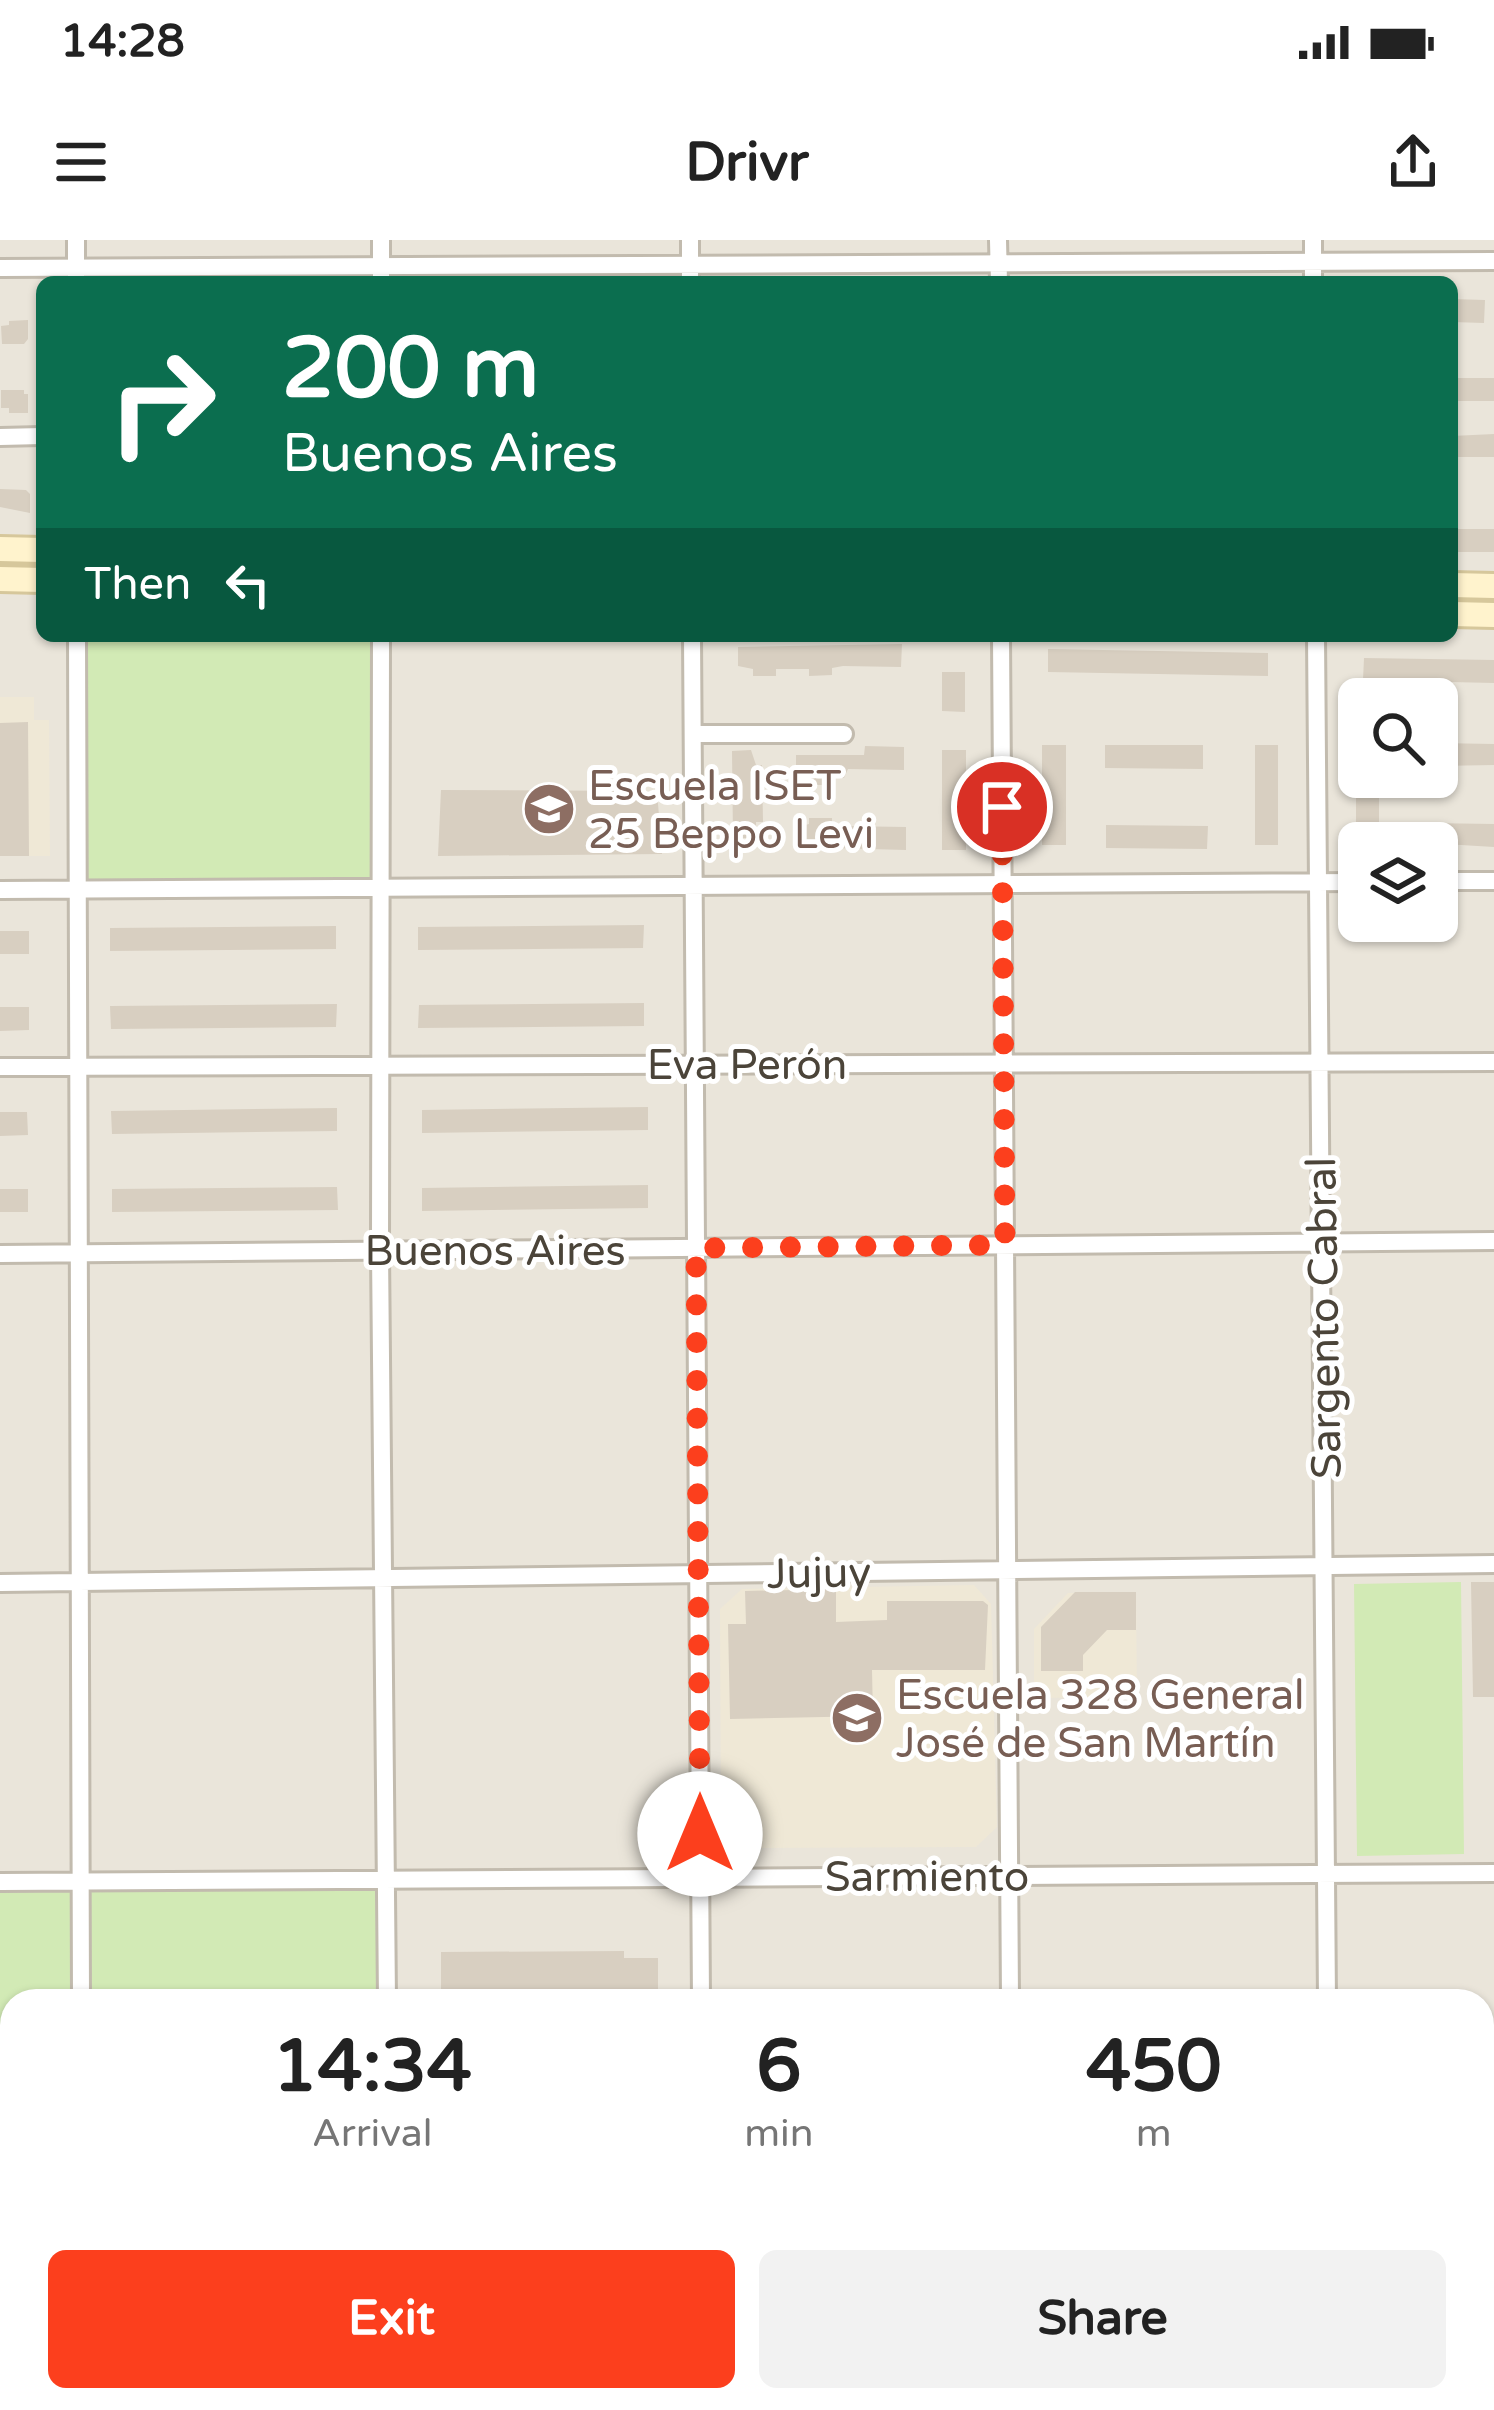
<!DOCTYPE html>
<meta charset="utf-8">
<style>
:root{--surface:#fff;--page:#f2f2f2;--text:#222;--muted:#767676;--accent:#fc3f1d}
body{margin:0;font-family:"Varela Round",sans-serif;background:var(--page);color:var(--text);height:100vh;display:flex;flex-direction:column;font-size:45px;white-space:nowrap}
*{box-sizing:border-box;margin:0}
p{font-size:39px;color:var(--muted)}
.icon{flex:none;width:66px;height:66px;fill:none;stroke:currentColor;stroke-width:2;stroke-linecap:round;stroke-linejoin:round}
.map{position:relative;flex:1;overflow:hidden}
.side{position:absolute;left:0px;top:1749px;width:1494px;height:423px;display:flex;flex-direction:column;background:var(--surface);border-radius:36px 36px 0 0;box-shadow:0 3px 9px #0004}
.side>*{flex:none}
.guide{position:absolute;left:36px;top:36px;width:1422px;height:366px;border-radius:18px;box-shadow:0 3px 9px #0004;background:#0b6e4f;color:#fff;overflow:hidden}
.tools{position:absolute;left:1338px;top:438px;display:grid;gap:24px}
.tools a{display:grid;place-items:center;width:120px;height:120px;border-radius:18px;background:var(--surface);box-shadow:0 3px 9px #0004;font-size:60px}
.pin{position:absolute;display:grid;place-items:center;width:102px;height:102px;color:#fff;margin:-51px;border:6px solid #fff;border-radius:50%;box-shadow:0 3px 12px #0007}
.me{position:absolute;width:132px;margin:-66px;rotate:0deg;stroke-linejoin:round;filter:drop-shadow(0 0 9px #0008)}
.turn{display:flex;align-items:center;gap:42px;height:252px;padding:0 48px;font-size:54px}
.turn .icon{width:156px;height:156px;stroke-width:2.5}
.turn b{display:block;font-size:84px;line-height:102px}
.then{display:flex;align-items:center;height:114px;padding:0 48px;background:#0003;gap:24px;font-size:45px}
.eta{display:flex;justify-content:space-evenly;align-items:center;height:204px;text-align:center}
.eta b{font-size:72px;font-weight:800;line-height:84px}
.action{display:flex;gap:24px;margin-top:auto;padding:24px 48px}
.action a{flex:1;height:138px;border-radius:18px;background:var(--accent);color:#fff;font-size:48px;font-weight:800;line-height:138px;text-align:center}
.action a+a{background:var(--page);color:var(--text)}
.status{display:flex;justify-content:space-between;align-items:center;height:84px;padding:0 60px;background:var(--surface);direction:ltr}
.status svg{height:33px;fill:currentColor}
header{display:flex;justify-content:space-between;align-items:center;height:156px;padding:0 48px;background:var(--surface);font-size:54px;font-weight:800}
.map>svg:first-child{display:block}
</style>
<div class="status"><b>14:28</b><svg viewBox="0 0 49 12"><path d="M0 12V9h3v3zM5 12V6h3v6zM10 12V3h3v9zM15 12V0h3v12zM26 1h20v11H26zM47 4h2v5h-2z"/></svg></div>
<header><svg class="icon" aria-label="menu" viewBox="0 0 24 24"><path d="M4 6h16M4 12h16M4 18h16"/></svg>Drivr<svg class="icon" aria-label="share" viewBox="0 0 24 24"><path d="M12 15V3M7 8l5-5 5 5M5 13v7h14v-7"/></svg></header>
<div class="map">
<svg width="1494" height="2170" viewBox="0 0 1494 2170">
<rect width="100%" height="100%" fill="#f6f3ec"/>
<!-- residential -->
<path fill="#eae5da" fill-rule="evenodd" d="M0 0H1494V2170H0ZM42 42H1452V396H42ZM1359 459H1437V537H1359ZM1359 603H1437V681H1359ZM12 1761H1482V2160H12Z"/>
<!-- education -->
<path fill="#efe8d6" d="M0 457H34V480H49L50 616H0Z
M974 1345 991 1364 997 1587 976 1607 747 1608 721 1586 720 1369 742 1349Z
M1136 1352 1137 1457 1034 1458V1389L1068 1353Z"/>
<!-- green -->
<path fill="#d2eab5" d="M77 396H381V646L78 649Z
M1461 1342 1464 1614 1357 1616 1354 1344Z
M386 1639 387 1761H12V2160H391V2170H0V1642Z"/>
<!-- building -->
<path fill="#d8cfc1" d="M1452 59 1485 60 1484 83 1452 82Z
M28 80V99L24 104H2L1 86 9 85V81Z
M1452 138H1494V161H1452Z
M1 150H24V154H28V173H9V168H1Z
M1494 194V217H1452V196Z
M0 249 26 250 30 254V273L0 267Z
M1452 289H1494V312H1452Z
M902 404 901 427 843 426 832 428V435L809 436V429H776V436H753V429L738 426V407Z
M1048 409 1268 413V436L1048 432Z
M1364 418 1494 420V443L1363 440Z
M942 432H965V472L942 471Z
M28 482 29 616H0V483Z
M1437 503 1494 504V525L1437 526Z
M1042 505H1066V605H1042Z
M1105 505H1203V529L1105 528Z
M1255 505H1278V605H1255Z
M865 506 904 507V530L848 529 844 538H834V545H811V538L796 534V515H864Z
M751 510 756 525H762L763 582H756V593H752V598H733L732 511Z
M942 510H966V610H942Z
M1356 537H1379V603H1356Z
M441 550 657 551 662 614 438 616Z
M809 578H832V585L843 586 906 587V610L794 607V588L809 584Z
M1428 583 1494 584V607L1428 603Z
M1106 585 1208 586 1207 609 1106 608Z
M644 685 643 708 418 710V687Z
M336 686V709L110 711V688Z
M0 691H29V714H0Z
M644 763V786L418 788 419 765Z
M337 764 336 787 111 789 110 766Z
M0 767H29V790L0 791Z
M648 867V890L422 893V870Z
M337 868V891L112 894 111 871Z
M0 872H27L28 895 0 896Z
M648 945V968L422 971V948Z
M337 947 338 970 112 972V949Z
M0 949H28V972H0Z
M1471 1342H1494V1457H1473Z
M836 1349V1382L887 1380V1361H983L988 1365 985 1430H872L873 1476 730 1479 728 1384H746L745 1351Z
M1075 1352H1136V1390H1107L1083 1415V1431H1041V1387Z
M624 1711V1718H658V1761L441 1760V1712Z"/>
<g fill="none" stroke-linecap="round" stroke-linejoin="round">
<!-- street casing -->
<g stroke="#c2bbae" stroke-width="22">
<path id="street" d="M76 0V42
M690 0V42
M998 0 999 42
M1313 0V42
M0 28 1494 21
M381 42V0
M0 197 42 196
M77 396 81 1761
M381 396 380 1011 387 1761
M692 396 701 1761
M1001 396 1010 1761
M1316 396 1327 1761
M693 494H844
M1437 641H1494
M0 650 1359 642
M0 827 1494 822
M0 1014 1494 1001
M0 1343 1494 1324
M0 1642 1494 1633
M1482 1943H1494
M82 2160 83 2170
M391 2160V2170
M704 2160V2170
M1013 2160V2170
M1331 2160V2170"/>
</g>
<!-- secondary casing -->
<g stroke="#d6c79b" stroke-width="30">
<path id="secondary" d="M0 309 42 310
M0 339 42 340
M1452 345 1494 346
M1452 374 1494 375"/>
</g>
<!-- street -->
<use href="#street" stroke="#fff" stroke-width="16"/>
<!-- secondary -->
<use href="#secondary" stroke="#fff3cd" stroke-width="24"/>
</g>
<g fill="none" stroke-linecap="round" stroke-linejoin="round">
<!-- route -->
<path stroke="#fc3f1d" stroke-width="21" stroke-dasharray="0 37.8" d="M700 1594 696 1008 1005 1005 1002 567"/>
</g>
<!-- icons -->
<defs>
<g id="school-disc" transform="scale(2.7)"><circle r="9.5" fill="#8d6e63" stroke="#fff"/><path d="M0-5L7-2L0 1L-7-2ZM-4 1L0 2.5L4 1V4Q0 6-4 4Z" fill="#fff"/></g>
</defs>
<g fill-rule="evenodd">
<use href="#school-disc" x="549" y="569"/>
<use href="#school-disc" x="857" y="1478"/>
</g>
<g text-anchor="middle" stroke-width="10" stroke-linejoin="round" paint-order="stroke">
<!-- education labels -->
<g font-size="42" fill="#785e54" stroke="#fff" text-anchor="start">
<text x="588" y="560">Escuela ISET<tspan x="588" dy="48">25 Beppo Levi</tspan></text>
<text x="896" y="1469">Escuela 328 General<tspan x="896" dy="48">José de San Martín</tspan></text>
</g>
<!-- street labels -->
<g font-size="42" fill="#4b4439" stroke="#fff">
<text x="747" y="839">Eva Perón</text>
<text x="495" y="1025">Buenos Aires</text>
<text transform="translate(1323 1078) rotate(-91)" y="15">Sargento Cabral</text>
<text transform="translate(819 1332) rotate(-1)" y="15">Jujuy</text>
<text x="927" y="1651">Sarmiento</text>
</g>
</g>
</svg>
<div class="tools">
<a><svg class="icon" aria-label="search" viewBox="0 0 24 24"><circle cx="10" cy="10" r="6"/><path d="M15 15l6 6"/></svg></a>
<a><svg class="icon" aria-label="layers" viewBox="0 0 24 24"><path d="M12 4l9 5-9 5-9-5zM3 14l9 5 9-5"/></svg></a>
</div>
<div class="pin" style="left:1002px;top:567px;background:#d93025"><svg class="icon" aria-label="arrive" viewBox="0 0 24 24"><path d="M6 21V4h12l-3 4 3 4H6"/></svg></div>
<svg class="me" style="left:700px;top:1594px" viewBox="-20 -20 40 40"><circle r="19" fill="#fff"/><path d="M0-13L10 11 0 6-10 11z" fill="#fc3f1d"/></svg>
<div class="guide">
<div class="turn"><svg class="icon" aria-label="right" viewBox="0 0 24 24"><path d="M7 20v-9h11M14 6l5 5-5 5"/></svg><div><b>200 m</b>Buenos Aires</div></div>
<div class="then">Then<svg class="icon" aria-label="left" viewBox="0 0 24 24"><path d="M17 20v-9H6M10 6l-5 5 5 5"/></svg></div>
</div>
<section class="side">
<div class="eta">
<div><b>14:34</b><p>Arrival</p></div>
<div><b>6</b><p>min</p></div>
<div><b>450</b><p>m</p></div>
</div>
<div class="action"><a>Exit</a><a>Share</a></div>
</section>
</div>
